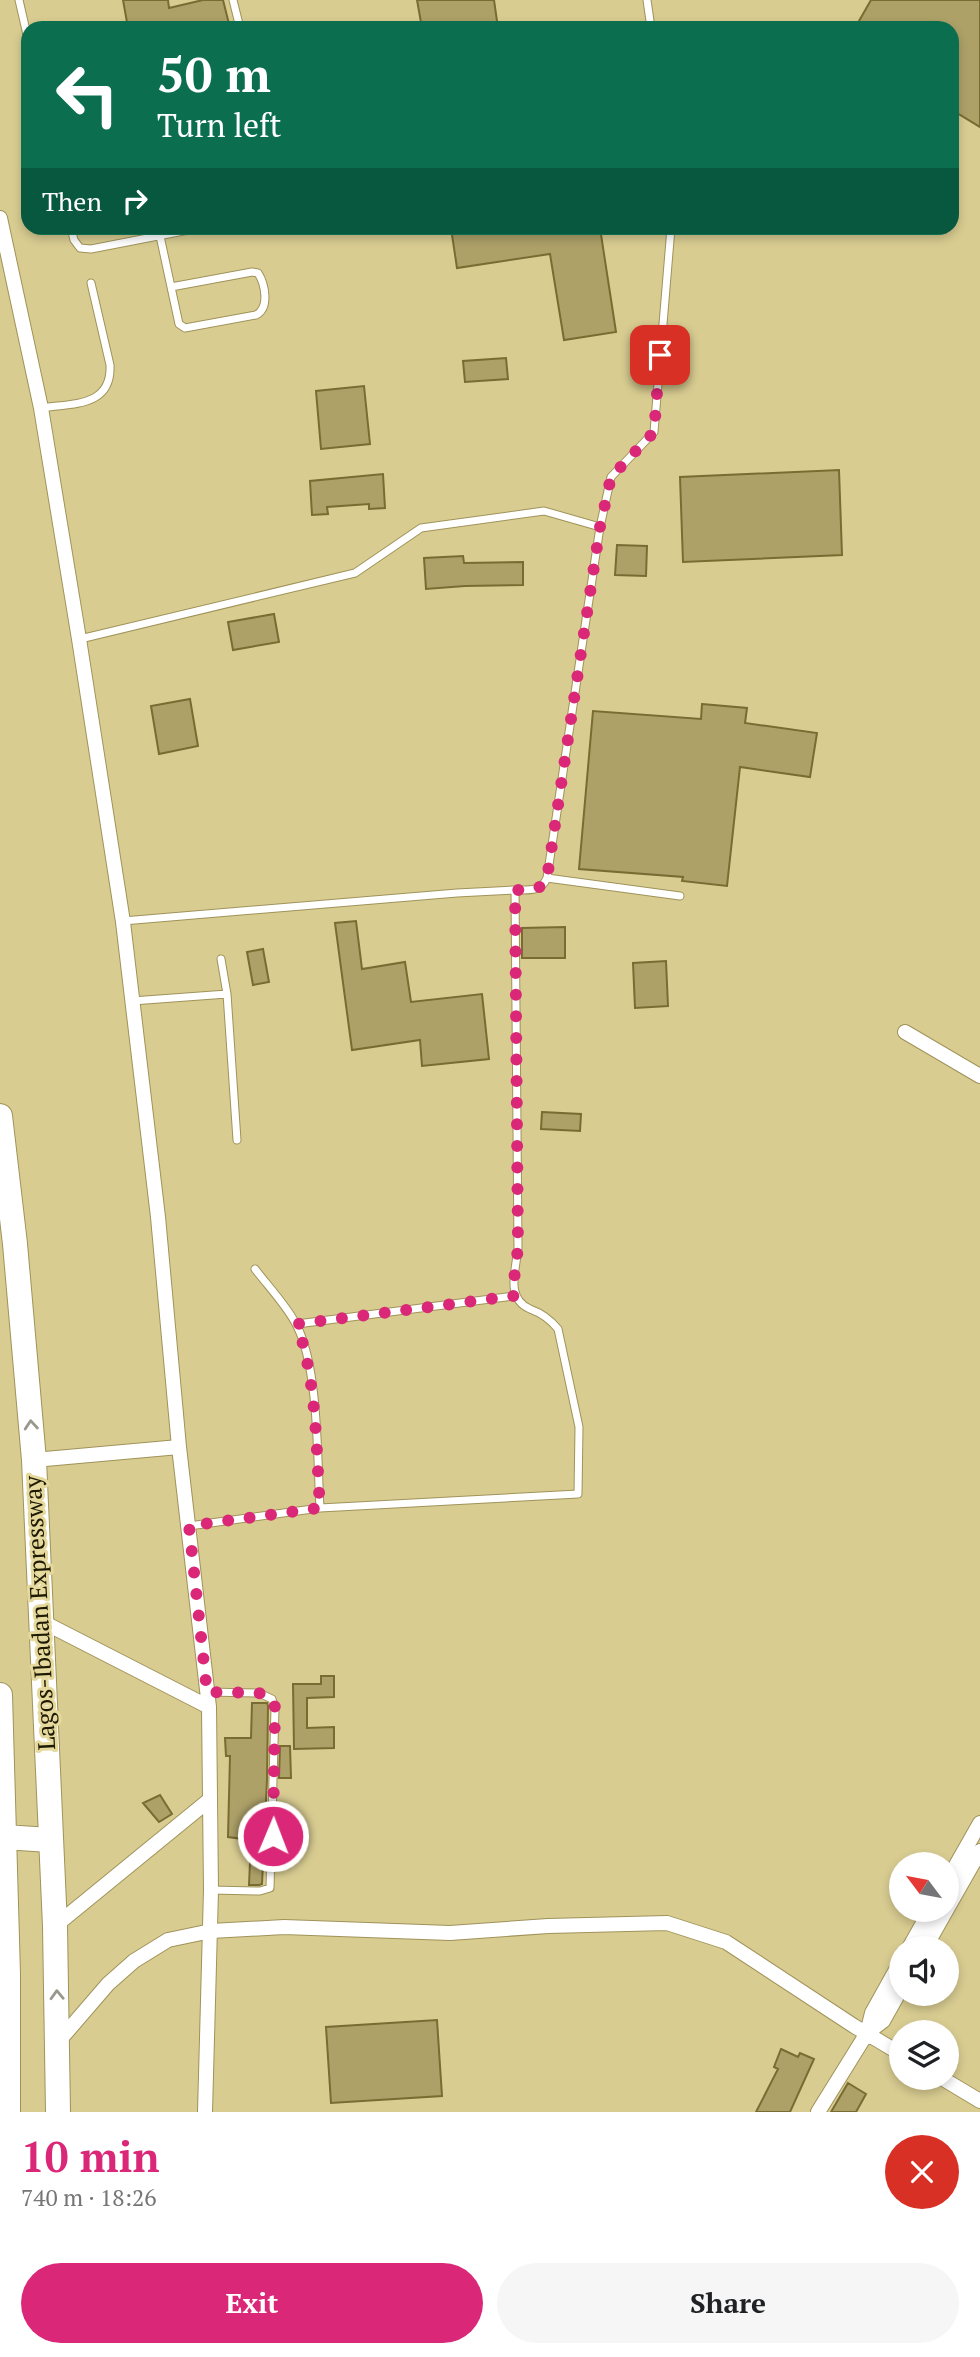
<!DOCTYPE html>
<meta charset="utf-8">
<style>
:root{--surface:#fff;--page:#f6f6f6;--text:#202124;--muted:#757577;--accent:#db2777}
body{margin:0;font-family:"PT Serif",serif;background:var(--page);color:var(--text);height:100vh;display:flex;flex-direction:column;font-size:26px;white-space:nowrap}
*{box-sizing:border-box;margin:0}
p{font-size:23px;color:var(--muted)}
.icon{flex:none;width:38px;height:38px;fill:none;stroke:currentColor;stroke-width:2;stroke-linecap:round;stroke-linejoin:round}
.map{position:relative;height:2112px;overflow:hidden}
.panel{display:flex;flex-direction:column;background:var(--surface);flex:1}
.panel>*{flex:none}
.hud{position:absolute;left:21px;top:21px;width:938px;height:214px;border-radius:21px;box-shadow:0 4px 10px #0003;background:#0b6e4f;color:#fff;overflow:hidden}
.needle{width:46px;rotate:302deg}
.controls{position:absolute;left:889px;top:1852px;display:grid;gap:14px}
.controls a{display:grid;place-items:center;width:70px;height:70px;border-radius:50%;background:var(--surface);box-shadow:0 4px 10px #0003;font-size:35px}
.pin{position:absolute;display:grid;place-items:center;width:60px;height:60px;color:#fff;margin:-30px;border-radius:14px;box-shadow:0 4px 10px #0006}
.me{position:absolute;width:77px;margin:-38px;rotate:1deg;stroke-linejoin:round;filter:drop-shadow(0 0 5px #0008)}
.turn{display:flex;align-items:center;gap:24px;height:147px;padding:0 21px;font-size:32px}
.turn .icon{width:91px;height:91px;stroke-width:2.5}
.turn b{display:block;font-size:49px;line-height:60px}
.then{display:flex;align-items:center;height:66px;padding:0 21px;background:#0003;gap:14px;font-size:26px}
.round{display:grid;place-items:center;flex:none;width:74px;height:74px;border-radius:37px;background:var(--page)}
.head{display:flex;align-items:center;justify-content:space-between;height:119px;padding:0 21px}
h1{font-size:42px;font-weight:600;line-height:52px;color:var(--accent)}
.primary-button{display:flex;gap:14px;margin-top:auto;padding:14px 21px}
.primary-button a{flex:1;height:80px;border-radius:42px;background:var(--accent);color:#fff;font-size:28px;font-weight:600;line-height:80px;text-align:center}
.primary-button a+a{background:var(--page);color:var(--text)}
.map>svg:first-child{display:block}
</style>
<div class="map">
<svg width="980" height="2112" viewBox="0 0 980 2112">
<rect width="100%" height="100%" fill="#d8cc91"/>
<!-- building -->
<path fill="#ada168" stroke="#786c33" stroke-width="2" d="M123 0H168L169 8 203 0H223L230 28H128Z
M417 0H494L498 28H422Z
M871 0H980V127L952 110V28H855Z
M451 228H600L616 332 564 340 550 254 457 268Z
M506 358 508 379 465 382 463 361Z
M364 386 370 444 321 449 316 391Z
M839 470 842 555 683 562 680 477Z
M383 474 385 508 369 509V504L327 507 328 514 312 515 310 481Z
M617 545 647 546 646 576 615 575Z
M463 556 464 563 523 562V585L465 586 426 589 424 558Z
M274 614 279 642 233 650 228 622Z
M190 699 198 746 159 754 151 706Z
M702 704 747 708 745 723 817 733 810 777 740 767 727 886 682 881 683 877 579 869 593 711 701 719Z
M356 921 362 969 405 962 411 1002 482 994 489 1059 422 1066 420 1040 352 1050 335 923Z
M565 927V958H522V928Z
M263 949 269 982 253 985 247 952Z
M666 961 668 1006 635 1008 633 963Z
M542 1112 581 1114 580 1131 541 1129Z
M321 1676H334V1697L307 1698V1728L334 1727V1748L294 1749 293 1684H321Z
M252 1703H267L268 1706 267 1779 262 1884 259 1885H249L251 1840 228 1837 230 1756H226L225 1738H251Z
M280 1746H290L291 1778H279Z
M160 1795 172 1814 159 1822 143 1803Z
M437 2020 442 2096 331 2103 326 2027Z
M781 2049 798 2057 800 2053 814 2059 790 2112H756L778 2069 774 2067Z
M848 2083 866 2094 856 2112H831Z"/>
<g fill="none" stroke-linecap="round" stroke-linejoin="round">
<!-- lane casing -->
<g stroke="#a0935a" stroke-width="9">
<path id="lane" d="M19 0 28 39
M233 0 240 28
M647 0 651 28
M71 228 74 240 80 248 91 249 199 228
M160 236 179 324 185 328 256 315C270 308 265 284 258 273L252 272 171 287
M42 408C73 403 112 407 110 365L91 283
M600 527 611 477 654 432 671 228
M80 639 355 573 421 528 544 511 600 527 547 878C541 892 528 890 515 890L518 1248C516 1270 505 1298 530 1309 541 1313 550 1319 558 1329L579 1427 578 1494 320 1508 189 1526
M547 878 680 896
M123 921 457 893 515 890
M221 959 227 994 237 1140
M132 1001 227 994
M255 1269C268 1286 288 1307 297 1326 319 1370 317 1458 320 1508
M297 1324 514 1296
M207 1692 259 1693 272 1699 275 1708 270 1888 260 1891 211 1890"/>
</g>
<!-- street casing -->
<g stroke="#a0935a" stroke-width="16">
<path id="street" d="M0 218 41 408 79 639 123 922 158 1217 179 1447 209 1707 211 1890 205 2112
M905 1032 980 1076
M34 1460 179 1447
M41 1621 209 1707
M947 1881 980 1823
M947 1909 980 1851
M55 1926 208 1801
M909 1948 931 1909
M925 1948 947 1909
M867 2033 883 2021 901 1989
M58 2042 108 1984 134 1961 168 1940 211 1931 284 1927 450 1933 548 1926 667 1923 726 1942 854 2026 901 2054
M940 2077 980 2101
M818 2112 867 2033 872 2013 901 1961"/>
</g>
<!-- highway casing -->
<g stroke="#a0935a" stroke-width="26">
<path id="highway" d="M0 1116 15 1244 34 1460 55 1926 58 2112
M0 1695 8 1974V2112
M4 1837 50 1840"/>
</g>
<!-- lane -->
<use href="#lane" stroke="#fff" stroke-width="7"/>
<!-- street -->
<use href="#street" stroke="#fff" stroke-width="14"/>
<!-- highway -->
<use href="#highway" stroke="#fff" stroke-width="24"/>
</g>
<!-- one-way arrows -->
<defs><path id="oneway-chevron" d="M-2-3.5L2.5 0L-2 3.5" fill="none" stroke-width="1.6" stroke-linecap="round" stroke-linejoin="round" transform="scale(1.75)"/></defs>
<g stroke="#9a988d">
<use href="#oneway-chevron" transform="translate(31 1425) rotate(-95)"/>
<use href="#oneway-chevron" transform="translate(57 1995) rotate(-92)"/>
</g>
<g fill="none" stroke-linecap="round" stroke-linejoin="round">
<!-- route -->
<path stroke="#db2777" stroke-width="12" stroke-dasharray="0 21.6" d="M273 1836 275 1707 272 1699 259 1693 207 1692 189 1526 320 1508C316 1447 317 1383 297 1324L514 1296 513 1288 518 1248 515 890C528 890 541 892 547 878L600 527 611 477 654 432 660 355"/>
</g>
<g text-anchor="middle" stroke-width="6" stroke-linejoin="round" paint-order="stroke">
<!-- street labels -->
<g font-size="24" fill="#1e1902" stroke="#e6d99d">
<text transform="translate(40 1613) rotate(-93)" y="8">Lagos-Ibadan Expressway</text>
</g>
</g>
</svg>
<div class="controls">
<a><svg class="needle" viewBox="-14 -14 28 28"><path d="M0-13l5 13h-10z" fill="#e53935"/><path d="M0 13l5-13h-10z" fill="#757577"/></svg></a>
<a><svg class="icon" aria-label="sound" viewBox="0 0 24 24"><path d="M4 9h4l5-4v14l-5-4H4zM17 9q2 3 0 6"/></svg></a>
<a><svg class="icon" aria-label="layers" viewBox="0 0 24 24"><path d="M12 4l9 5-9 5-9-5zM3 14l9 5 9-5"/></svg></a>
</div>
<div class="pin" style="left:660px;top:355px;background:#d93025"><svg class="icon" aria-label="arrive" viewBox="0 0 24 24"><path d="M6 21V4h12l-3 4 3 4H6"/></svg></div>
<svg class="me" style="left:273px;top:1836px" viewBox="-20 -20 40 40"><circle r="17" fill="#db2777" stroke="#fff" stroke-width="3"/><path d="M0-11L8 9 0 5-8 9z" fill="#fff"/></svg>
<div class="hud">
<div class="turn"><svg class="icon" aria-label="left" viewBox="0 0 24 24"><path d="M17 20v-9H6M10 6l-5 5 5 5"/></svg><div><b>50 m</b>Turn left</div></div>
<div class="then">Then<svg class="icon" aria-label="right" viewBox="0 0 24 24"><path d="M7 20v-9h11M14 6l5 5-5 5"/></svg></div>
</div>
</div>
<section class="panel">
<div class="head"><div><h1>10 min</h1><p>740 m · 18:26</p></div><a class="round" style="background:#d93025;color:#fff"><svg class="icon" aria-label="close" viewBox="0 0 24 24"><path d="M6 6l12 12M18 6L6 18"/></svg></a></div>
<div class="primary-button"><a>Exit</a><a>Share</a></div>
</section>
